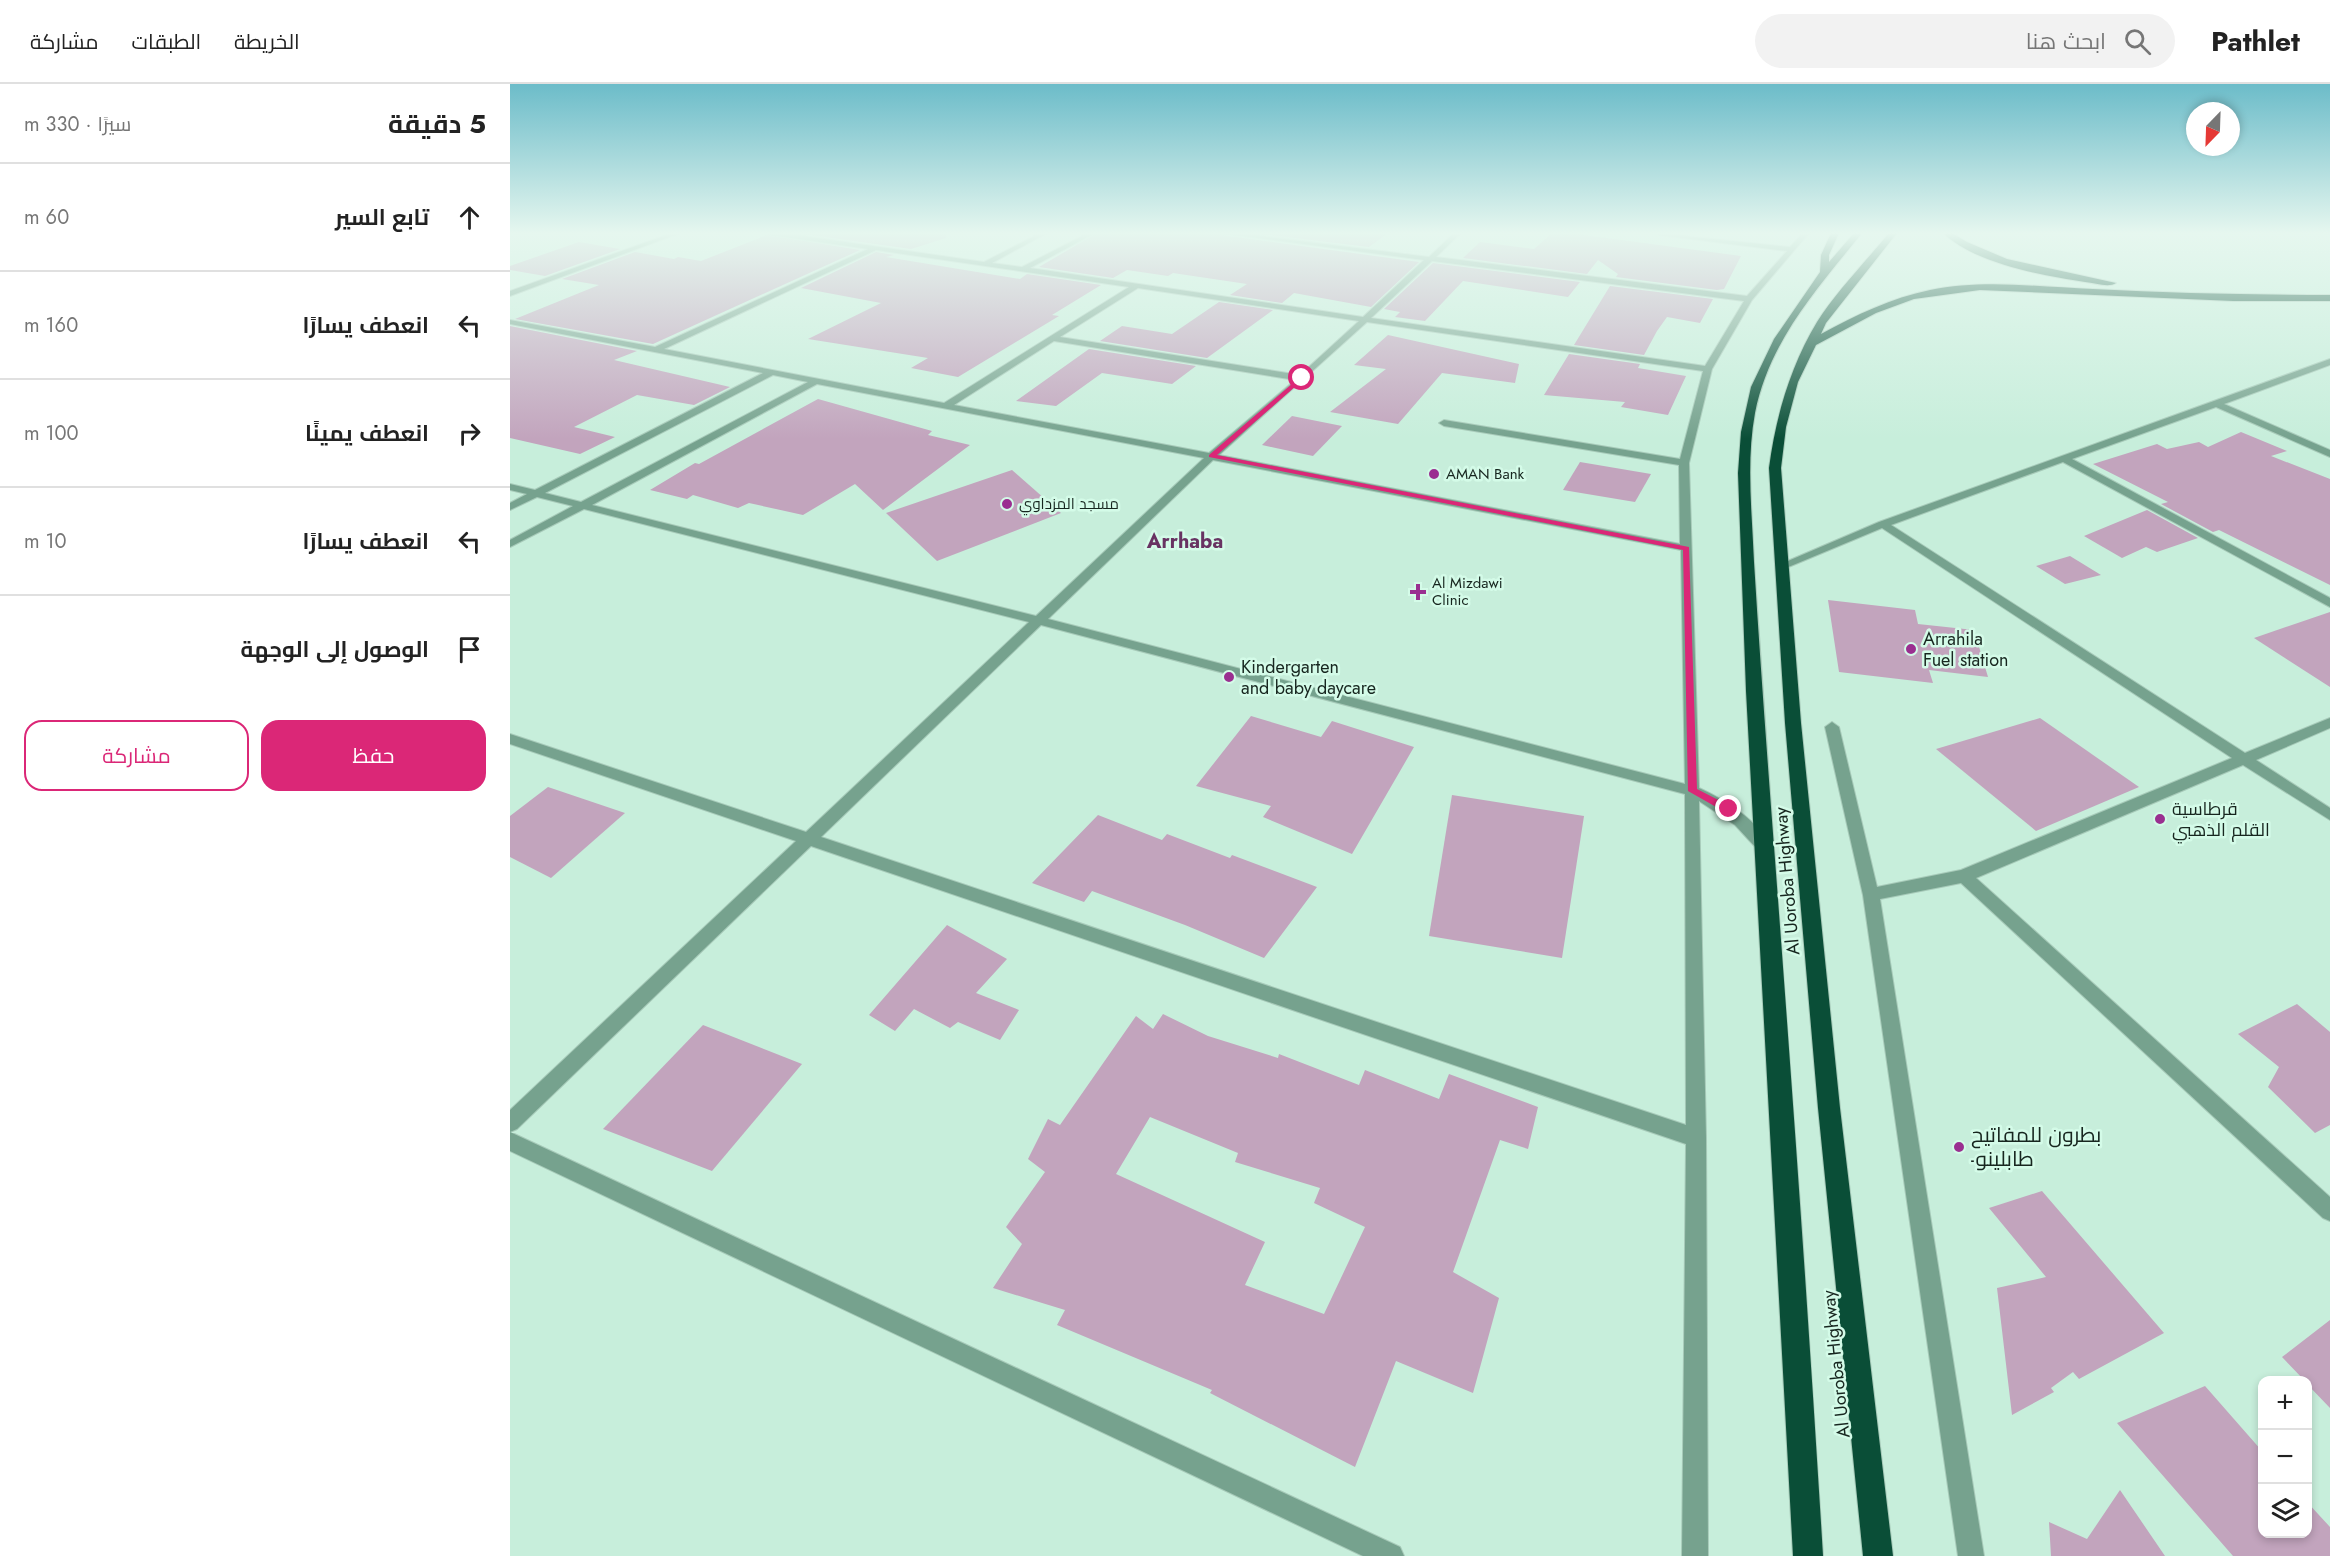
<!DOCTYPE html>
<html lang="ar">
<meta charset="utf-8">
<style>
:root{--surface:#fff;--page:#f2f2f2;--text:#222;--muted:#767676;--line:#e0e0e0;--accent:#db2777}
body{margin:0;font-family:Jost,Cairo,sans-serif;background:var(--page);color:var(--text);direction:rtl}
.controls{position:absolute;right:18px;bottom:18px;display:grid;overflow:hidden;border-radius:12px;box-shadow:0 3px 9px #0003}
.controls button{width:54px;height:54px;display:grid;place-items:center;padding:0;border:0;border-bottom:2px solid var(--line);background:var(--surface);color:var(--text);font:30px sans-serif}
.compass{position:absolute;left:1676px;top:18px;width:54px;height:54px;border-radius:50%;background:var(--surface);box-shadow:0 3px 9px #0003;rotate:203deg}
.stop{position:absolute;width:18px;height:18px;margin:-14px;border:4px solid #db2777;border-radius:50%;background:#fff}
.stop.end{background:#db2777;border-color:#fff;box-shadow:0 2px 6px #0008}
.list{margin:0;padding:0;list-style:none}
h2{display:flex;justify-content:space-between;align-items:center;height:78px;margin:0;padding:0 24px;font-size:26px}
h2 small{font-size:20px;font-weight:400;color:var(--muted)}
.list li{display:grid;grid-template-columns:39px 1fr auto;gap:18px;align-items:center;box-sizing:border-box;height:108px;padding:0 24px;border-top:2px solid var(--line)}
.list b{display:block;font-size:22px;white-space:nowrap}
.list em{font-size:20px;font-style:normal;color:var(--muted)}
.actions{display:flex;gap:12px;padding:18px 24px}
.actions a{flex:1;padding:14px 0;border:2px solid var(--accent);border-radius:18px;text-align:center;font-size:21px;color:var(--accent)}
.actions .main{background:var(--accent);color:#fff}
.icon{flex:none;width:33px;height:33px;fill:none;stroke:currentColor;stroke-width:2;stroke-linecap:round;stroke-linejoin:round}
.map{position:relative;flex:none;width:1820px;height:1472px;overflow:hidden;direction:ltr}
header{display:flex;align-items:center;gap:36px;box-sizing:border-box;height:84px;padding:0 30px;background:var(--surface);border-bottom:2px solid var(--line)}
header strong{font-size:28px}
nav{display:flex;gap:33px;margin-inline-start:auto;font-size:21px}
.search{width:420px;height:54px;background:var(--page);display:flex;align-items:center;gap:15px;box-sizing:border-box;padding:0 21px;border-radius:33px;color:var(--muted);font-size:22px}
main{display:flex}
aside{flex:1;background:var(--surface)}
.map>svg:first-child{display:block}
.building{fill:#c2a4bd;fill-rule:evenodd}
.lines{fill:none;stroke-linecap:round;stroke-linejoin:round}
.street-casing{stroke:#a7cab9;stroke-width:2}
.highway-casing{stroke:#a7cab9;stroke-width:2}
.street{fill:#76a28e;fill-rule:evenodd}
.highway{fill:#0a4e37;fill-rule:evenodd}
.route{fill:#db2777}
.poi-dot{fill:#9a2f90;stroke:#d4fbe8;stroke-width:2}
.labels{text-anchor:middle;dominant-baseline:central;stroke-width:5;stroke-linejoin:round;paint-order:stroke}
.far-poi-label{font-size:15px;fill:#17261f;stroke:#d4fbe8;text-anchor:start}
.poi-label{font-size:18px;fill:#17261f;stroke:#d4fbe8;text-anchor:start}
.street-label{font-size:18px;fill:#17261f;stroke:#d4fbe8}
.far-district-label{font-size:20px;font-weight:bold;fill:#683362;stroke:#d4fbe8}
.near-poi-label{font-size:21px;fill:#17261f;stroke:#d4fbe8;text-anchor:start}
</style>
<header>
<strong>Pathlet</strong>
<div class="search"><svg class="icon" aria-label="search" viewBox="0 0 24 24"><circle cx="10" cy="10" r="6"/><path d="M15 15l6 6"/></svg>ابحث هنا</div>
<nav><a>الخريطة</a><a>الطبقات</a><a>مشاركة</a></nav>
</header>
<main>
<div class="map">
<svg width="1820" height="1472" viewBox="0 0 1820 1472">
<rect width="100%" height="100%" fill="#c7eedb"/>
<!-- building -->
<g class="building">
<polygon points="287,149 435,149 436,154 401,165"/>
<polygon points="587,149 709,149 711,151 909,178 861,223 784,209 772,219 720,211 737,200 663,189 658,192 617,186 603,194 529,183"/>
<polygon points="743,149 878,149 859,163"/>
<polygon points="1042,149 1059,149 1231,172 1214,205 1207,206 1106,193 1108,190 1088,176 1077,190 953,174 970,158 1024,165"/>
<polygon points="257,151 350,166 143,260 5,235 89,201 52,195 125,168 164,175 168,173 191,177"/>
<polygon points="69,158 110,165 35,192 0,186 0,182"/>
<polygon points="366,168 384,171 376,173 510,195 517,190 591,201 542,231 549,232 448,293 401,284 418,274 298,255 371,219 291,204"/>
<polygon points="923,179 1070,198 1058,213 953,197 915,237 885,233 890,228 874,225"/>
<polygon points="1100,202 1203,215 1190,239 1157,233 1147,247 1134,271 1064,261"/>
<polygon points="709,218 763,226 697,274 590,257 612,242 662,250"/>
<polygon points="0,242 127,267 104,276 220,303 184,321 127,311 64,343 105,353 70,370 0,354"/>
<polygon points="878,251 1009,280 1005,299 932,289 888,340 820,328 876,285 844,281"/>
<polygon points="579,265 686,282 662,300 592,289 546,322 506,317"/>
<polygon points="1059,270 1130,280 1128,284 1176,292 1158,331 1111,323 1115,318 1034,311"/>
<polygon points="308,315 422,347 418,351 460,361 373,426 345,400 293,431 239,419 228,424 183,411 177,415 140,406 185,379 189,380"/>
<polygon points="782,332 832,342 803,372 752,361"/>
<polygon points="1731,348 1777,367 1761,372 1820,395 1820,501 1709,446 1703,448 1651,420 1658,418 1583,380 1647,360 1657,365 1689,358 1698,363"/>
<polygon points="1070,378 1141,390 1125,418 1053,406"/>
<polygon points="502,386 551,429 427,477 376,429"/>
<polygon points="1637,426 1688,454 1647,468 1636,463 1612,474 1574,452"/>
<polygon points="1560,472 1591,491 1555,500 1526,482"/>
<polygon points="1318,516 1405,526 1408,540 1464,546 1478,593 1419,586 1423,599 1329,588"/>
<polygon points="1820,528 1820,603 1744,554"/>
<polygon points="741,632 811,653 822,637 904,663 842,770 753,733 761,722 686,702"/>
<polygon points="1530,634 1629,703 1526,747 1426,665"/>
<polygon points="38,703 115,729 41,794 0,773 0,732"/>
<polygon points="942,711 1074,732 1052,874 919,852"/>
<polygon points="588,731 652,756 657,750 720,774 722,771 807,803 754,874 675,841 582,807 574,818 522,799"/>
<polygon points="437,841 497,875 466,909 509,926 490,956 448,938 440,944 404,925 385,947 359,931"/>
<polygon points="1787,920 1820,948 1820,1041 1805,1049 1758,1003 1769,983 1728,950"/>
<path d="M653 930 698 952 768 974 769 970 849 1001 855 986 929 1015 939 990 1028 1023 1018 1065 990 1056 943 1188 989 1214 963 1309 886 1277 845 1383 700 1309 702 1306 547 1241 555 1226 483 1204 512 1160 496 1143 535 1088 518 1075 538 1035 550 1041 626 932 643 945ZM640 1033 728 1069 725 1078 810 1104 804 1119 855 1143 814 1230 735 1201 755 1158 606 1090Z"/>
<polygon points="193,941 292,980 202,1087 93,1045"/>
<polygon points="1532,1107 1654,1249 1569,1295 1563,1288 1541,1304 1544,1308 1502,1331 1487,1204 1536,1193 1479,1124"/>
<polygon points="1820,1236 1820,1324 1797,1300 1797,1296 1794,1296 1772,1273"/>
<polygon points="1695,1302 1752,1367 1752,1449 1797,1449 1797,1418 1820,1443 1820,1472 1723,1472 1607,1339"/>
<polygon points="1610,1406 1655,1472 1541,1472 1539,1438 1577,1455"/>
</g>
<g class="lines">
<defs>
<g id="street">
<polygon points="162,149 170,149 0,212 0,207"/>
<path d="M258 149H273L474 178 530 149H537L482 179 512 183 578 149H585L520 184 853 233 914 176 711 149H727L919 173 944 149H951L926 173 1237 212 1277 167 1149 151 1146 149 1280 163 1293 149H1299L1242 216 1202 285 1179 379 1189 704C1217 717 1246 735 1262 763L1259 767H1249L1225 741 1189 717 1196 1054 1198 1472H1172L1176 1060 301 762 7 1045 0 1048 890 1463 894 1472H853L0 1067V1026L286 757 0 660V650L296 748 519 538 74 425 0 463V456L63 422 27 413 0 426V419L17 410 0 406V400L25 406 253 289 0 240V236L145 263 358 165 261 151ZM366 166 619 203 434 319 154 265ZM922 177 1234 217 1195 282 861 234ZM628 204 849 237 790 291 550 253ZM857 238 1193 287 1170 375 934 336 929 339 934 342 1169 381 1170 460 709 371ZM544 257 785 296 699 369 444 321ZM263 291 298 298 71 418 35 409ZM307 300 694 374 526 532 82 421ZM703 376 1171 466 1175 700 538 535ZM531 541 1175 710 1176 1041 311 753Z"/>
<polygon points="1820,275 1820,281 1714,320 1820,366 1820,373 1706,323 1562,375 1820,514 1820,523 1553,378 1381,441 1735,669 1820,634 1820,644 1746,676 1820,724 1820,736 1733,681 1466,794 1820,1113 1820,1137 1813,1134 1451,799 1370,815 1474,1472 1448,1472 1353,811 1315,643 1322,638 1329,643 1367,803 1451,786 1722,674 1372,444 1276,484 1272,485 1266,482 1369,438"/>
</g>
<g id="highway">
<path d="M1321 149H1329L1319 171V178L1344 149H1352C1308 204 1259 257 1245 329 1236 378 1242 429 1244 478 1249 560 1255 642 1261 723 1280 973 1298 1222 1313 1472H1283L1236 607 1228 389 1231 348 1241 303 1264 255 1310 188 1311 171Z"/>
<path d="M1379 149H1387L1316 239 1311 250C1346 231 1381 214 1420 206 1473 195 1530 203 1583 205 1662 209 1741 211 1820 211V217H1723L1470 206 1404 215 1366 229 1306 261 1288 298 1276 343 1271 384 1291 639 1330 1024 1383 1472H1353L1308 1024 1275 639 1259 384C1266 332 1280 283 1307 238 1325 209 1357 176 1379 149Z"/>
<path d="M1433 149H1442L1457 158 1497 175 1606 199C1599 204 1585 199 1575 198 1531 191 1466 180 1433 149Z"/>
</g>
</defs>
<!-- street casing -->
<use href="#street" class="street-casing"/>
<!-- highway casing -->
<use href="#highway" class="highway-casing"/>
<!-- street -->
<use href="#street" class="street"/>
<!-- highway -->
<use href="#highway" class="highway"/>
</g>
<!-- sky -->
<linearGradient id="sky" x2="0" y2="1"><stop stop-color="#6cbcc9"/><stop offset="0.42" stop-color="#e6f7ef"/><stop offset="1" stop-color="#e6f7ef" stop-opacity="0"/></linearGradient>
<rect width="1820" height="355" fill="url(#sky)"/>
<!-- route -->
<polygon class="route" points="790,293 795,294 707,371 1179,463 1187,705 1222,723 1222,728 1215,728 1178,707 1173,466 699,373 699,371"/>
<!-- markers -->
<g class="poi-dot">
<circle cx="924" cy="390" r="6"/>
<circle cx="497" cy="420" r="6"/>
<path d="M905 499h6v6h6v6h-6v6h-6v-6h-6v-6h6z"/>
<circle cx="1401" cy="565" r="6"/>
<circle cx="719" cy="593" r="6"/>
<circle cx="1650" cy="735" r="6"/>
<circle cx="1449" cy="1063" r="6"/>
</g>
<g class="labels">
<!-- far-poi labels -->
<g class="far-poi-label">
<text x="936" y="390">AMAN Bank</text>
<text x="509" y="420">مسجد المزداوي</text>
<text x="922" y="499">Al Mizdawi<tspan x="922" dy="17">Clinic</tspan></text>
</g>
<!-- poi labels -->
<g class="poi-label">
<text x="1413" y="555">Arrahila<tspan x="1413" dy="21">Fuel station</tspan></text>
<text x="731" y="583">Kindergarten<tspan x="731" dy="21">and baby daycare</tspan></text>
<text x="1662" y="725">قرطاسية<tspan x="1662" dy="21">القلم الذهبي</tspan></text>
</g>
<!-- street labels -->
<g class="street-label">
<text transform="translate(1277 797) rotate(-95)">Al Uoroba Highway</text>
<text transform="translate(1326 1280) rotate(-96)">Al Uoroba Highway</text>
</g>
<!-- far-district labels -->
<g class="far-district-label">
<text x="675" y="457">Arrhaba</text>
</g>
<!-- near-poi labels -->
<g class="near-poi-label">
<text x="1461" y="1051">بطرون للمفاتيح<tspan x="1461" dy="24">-طابلينو</tspan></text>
</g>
</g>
</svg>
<div class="controls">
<button>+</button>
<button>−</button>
<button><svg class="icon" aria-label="layers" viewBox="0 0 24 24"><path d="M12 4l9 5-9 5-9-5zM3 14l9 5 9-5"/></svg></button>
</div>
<svg class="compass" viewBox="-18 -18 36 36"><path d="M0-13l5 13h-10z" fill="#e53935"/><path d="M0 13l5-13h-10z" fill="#767676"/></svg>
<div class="stop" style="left:792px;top:294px"></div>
<div class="stop end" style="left:1219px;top:725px"></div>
</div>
<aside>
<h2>5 دقيقة<small>سيرًا · 330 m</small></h2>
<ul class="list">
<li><svg class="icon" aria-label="ahead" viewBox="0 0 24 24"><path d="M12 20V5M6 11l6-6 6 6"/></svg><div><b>تابع السير</b></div><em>60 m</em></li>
<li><svg class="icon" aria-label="left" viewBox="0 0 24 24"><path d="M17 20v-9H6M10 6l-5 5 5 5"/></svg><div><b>انعطف يسارًا</b></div><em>160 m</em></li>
<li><svg class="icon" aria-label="right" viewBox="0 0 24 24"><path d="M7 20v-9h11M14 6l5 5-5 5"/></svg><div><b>انعطف يمينًا</b></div><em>100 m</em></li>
<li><svg class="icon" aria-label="left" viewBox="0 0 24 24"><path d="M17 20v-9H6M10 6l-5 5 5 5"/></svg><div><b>انعطف يسارًا</b></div><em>10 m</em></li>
<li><svg class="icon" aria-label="arrive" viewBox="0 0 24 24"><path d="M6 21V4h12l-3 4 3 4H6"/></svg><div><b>الوصول إلى الوجهة</b></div></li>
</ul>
<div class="actions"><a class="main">حفظ</a><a>مشاركة</a></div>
</aside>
</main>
